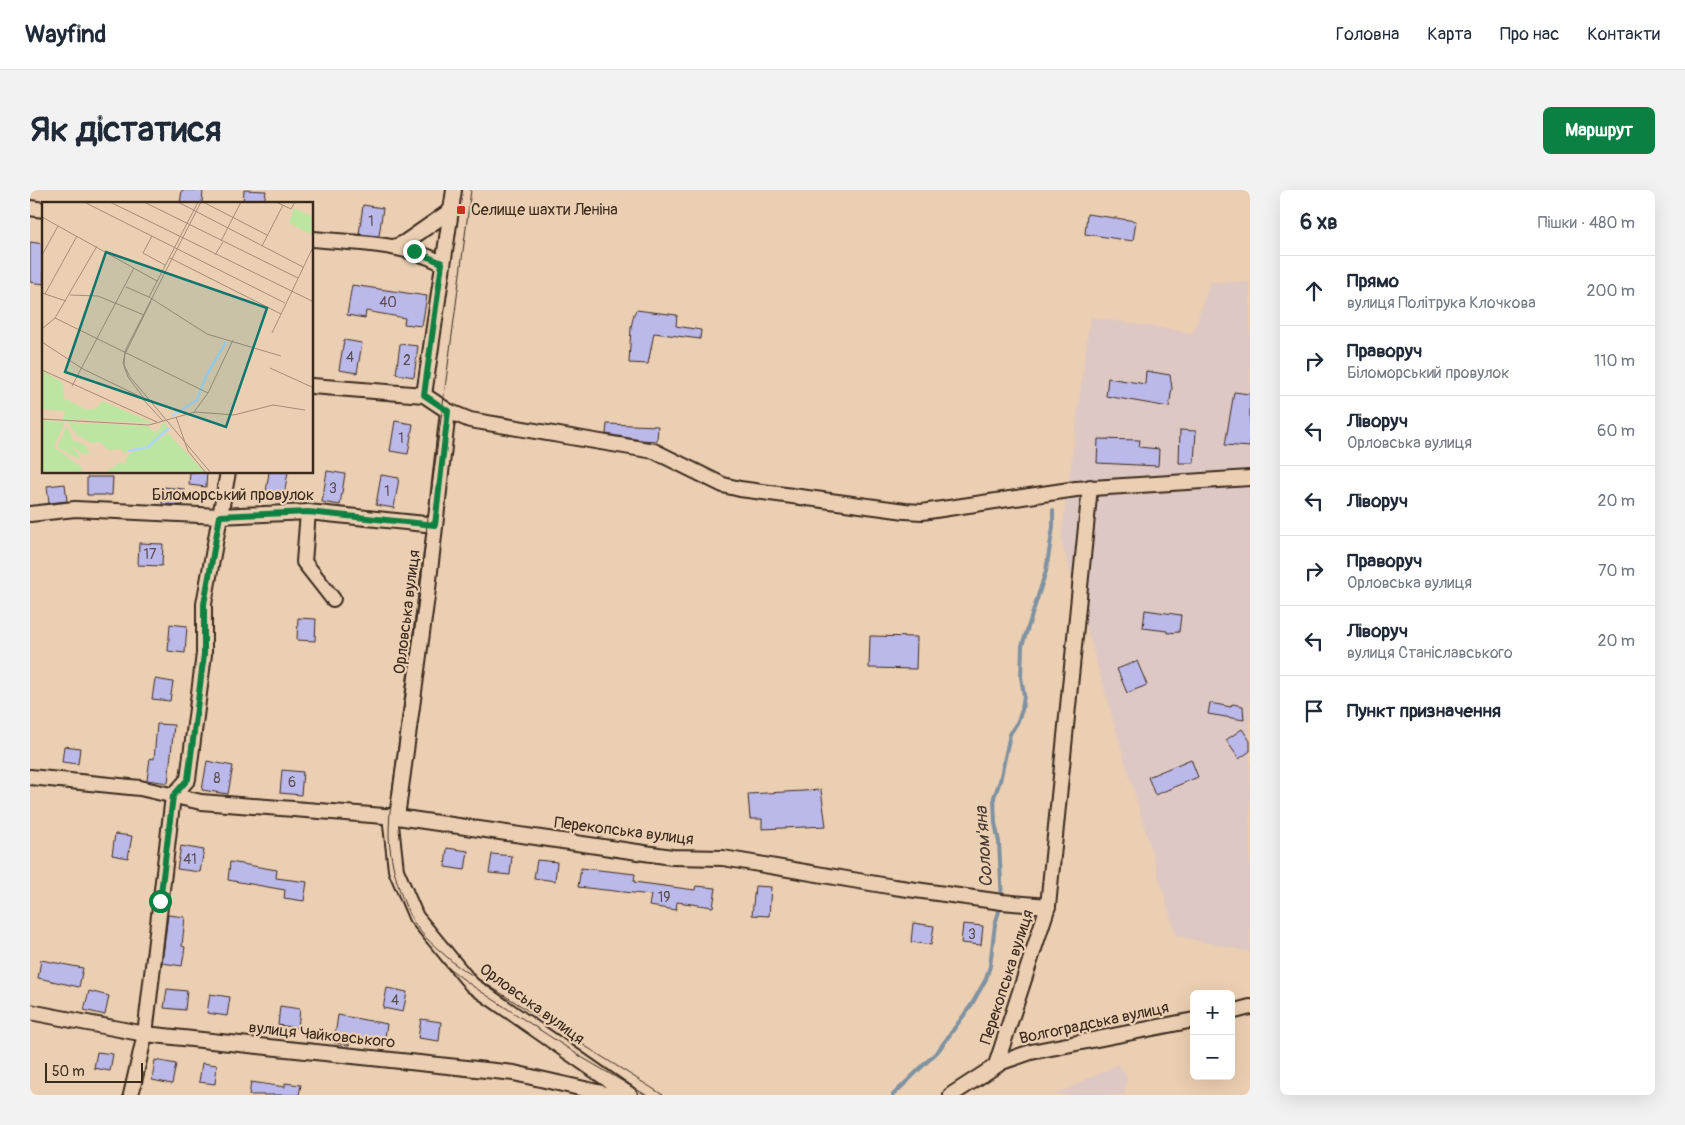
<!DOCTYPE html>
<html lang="uk">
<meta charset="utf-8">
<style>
:root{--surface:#fff;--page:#f2f2f3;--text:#1f2937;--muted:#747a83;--line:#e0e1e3;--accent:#0b8043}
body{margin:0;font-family:Pangolin,sans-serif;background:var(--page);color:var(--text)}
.controls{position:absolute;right:15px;bottom:15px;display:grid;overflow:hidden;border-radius:8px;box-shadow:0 5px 20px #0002}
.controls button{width:45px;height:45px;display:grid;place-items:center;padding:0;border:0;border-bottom:1px solid var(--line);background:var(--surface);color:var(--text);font:25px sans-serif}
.scale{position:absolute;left:15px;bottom:12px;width:98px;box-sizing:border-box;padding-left:5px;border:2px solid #3b2a1e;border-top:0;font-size:14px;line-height:18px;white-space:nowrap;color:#3b2a1e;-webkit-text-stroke:4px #ebcfb2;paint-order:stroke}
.stop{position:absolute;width:15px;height:15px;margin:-11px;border:4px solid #0b8043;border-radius:50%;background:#fff}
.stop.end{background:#0b8043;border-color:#fff;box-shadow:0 1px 5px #0008}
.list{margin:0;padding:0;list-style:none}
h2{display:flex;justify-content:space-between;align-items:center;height:65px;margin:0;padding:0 20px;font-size:21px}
h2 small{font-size:16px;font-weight:400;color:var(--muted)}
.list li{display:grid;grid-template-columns:32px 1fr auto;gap:15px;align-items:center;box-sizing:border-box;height:70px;padding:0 20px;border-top:1px solid var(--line)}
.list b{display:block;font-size:19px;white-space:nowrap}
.list p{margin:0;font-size:16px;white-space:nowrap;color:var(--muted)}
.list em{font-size:16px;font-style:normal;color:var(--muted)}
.icon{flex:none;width:28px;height:28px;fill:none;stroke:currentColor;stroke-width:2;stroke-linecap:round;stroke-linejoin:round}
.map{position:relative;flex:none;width:1220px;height:905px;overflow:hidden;border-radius:8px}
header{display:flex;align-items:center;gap:30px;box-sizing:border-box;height:70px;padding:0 25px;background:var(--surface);border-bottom:1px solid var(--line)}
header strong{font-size:24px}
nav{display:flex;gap:28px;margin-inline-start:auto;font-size:18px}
.intro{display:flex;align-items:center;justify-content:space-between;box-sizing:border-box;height:120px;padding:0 30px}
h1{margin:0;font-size:35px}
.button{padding:12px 22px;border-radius:8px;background:var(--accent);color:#fff;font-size:18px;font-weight:700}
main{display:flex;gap:30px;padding:0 30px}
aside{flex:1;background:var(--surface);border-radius:8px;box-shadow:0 5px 20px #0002}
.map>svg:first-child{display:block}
.built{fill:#ddc8c3}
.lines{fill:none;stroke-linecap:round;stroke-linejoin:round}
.stream{stroke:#7f92a1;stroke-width:4}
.building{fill:#bbb8ea;stroke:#3b2a1e}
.street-casing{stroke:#3b2a1e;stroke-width:18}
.street{stroke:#ebcfb2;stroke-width:14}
.tram{stroke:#3b2a1e;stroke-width:1}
.route{stroke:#0b8043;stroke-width:6}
.poi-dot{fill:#c8321e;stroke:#ebcfb2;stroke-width:2}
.labels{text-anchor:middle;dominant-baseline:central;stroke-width:4.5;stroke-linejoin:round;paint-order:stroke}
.number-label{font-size:14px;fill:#5b4e51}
.poi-label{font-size:16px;fill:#3b2a1e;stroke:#ebcfb2;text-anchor:start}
.street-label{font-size:16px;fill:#3b2a1e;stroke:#ebcfb2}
.water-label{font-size:18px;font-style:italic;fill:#463b34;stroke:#ebcfb2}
.inset-river{fill:none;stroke:#add7f8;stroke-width:2.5}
.inset-road{fill:none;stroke:#a58d77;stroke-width:1}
.view{fill:#0f766e;fill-opacity:0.15;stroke:#0f766e;stroke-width:2.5}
.inset-edge{fill:none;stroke:#3b2a1e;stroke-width:2.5}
</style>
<header>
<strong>Wayfind</strong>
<nav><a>Головна</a><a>Карта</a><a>Про нас</a><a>Контакти</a></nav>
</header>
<div class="intro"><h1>Як дістатися</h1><a class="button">Маршрут</a></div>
<main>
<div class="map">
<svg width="1220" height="905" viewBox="0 0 1220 905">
<rect width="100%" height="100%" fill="#ebcfb2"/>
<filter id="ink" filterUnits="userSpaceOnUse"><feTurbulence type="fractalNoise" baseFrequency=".02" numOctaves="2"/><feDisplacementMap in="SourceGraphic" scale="10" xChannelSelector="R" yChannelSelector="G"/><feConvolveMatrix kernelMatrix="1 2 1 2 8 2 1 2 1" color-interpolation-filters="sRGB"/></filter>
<g filter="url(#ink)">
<!-- built -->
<g class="built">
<polygon points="1180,92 1220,92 1220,762 1146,746 1031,350 1060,127 1163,143"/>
<polygon points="1089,874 1097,888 1094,905 1024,905"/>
</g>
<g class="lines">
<!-- stream -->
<polyline class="stream" points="863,905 908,861 942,814 956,789 960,776 965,734 972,712 969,652 965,633 964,607 970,591 980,544 987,533 992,520 994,505 991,487 992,456 1016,381 1023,337 1023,320"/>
</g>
<!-- building -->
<g class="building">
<polygon points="152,0 173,0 172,14 150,14"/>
<polygon points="214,0 236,1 234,14 213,14"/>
<polygon points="333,15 353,18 349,46 329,44"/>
<polygon points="1057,24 1106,31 1103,51 1055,44"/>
<polygon points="0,52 14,54 14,94 0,92"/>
<polygon points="322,95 397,106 392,136 374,134 375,128 336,121 335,128 317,125"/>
<polygon points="606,120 647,125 646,136 671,140 670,149 624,143 618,174 599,173 601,137 604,124"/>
<polygon points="314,150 332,153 327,183 309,180"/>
<polygon points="370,154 388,156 384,187 366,184"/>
<polygon points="1116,181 1140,185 1142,198 1139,217 1076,206 1078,188 1115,194"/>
<polygon points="1204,202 1220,204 1220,257 1195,255"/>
<polygon points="365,231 383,234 378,264 360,261"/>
<polygon points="577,234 628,236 627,251 611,250 576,244"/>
<polygon points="1150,240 1166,241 1164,273 1149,273"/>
<polygon points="1068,249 1110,250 1109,257 1129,259 1128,276 1067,273"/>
<polygon points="297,281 315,284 310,315 292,312"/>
<polygon points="160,282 177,282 176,297 159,295"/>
<polygon points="239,282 258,282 254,305 236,302"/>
<polygon points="351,285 369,288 364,318 346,315"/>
<polygon points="57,287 83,287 82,305 57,305"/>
<polygon points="35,294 37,311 19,313 17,296"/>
<polygon points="134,297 154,299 153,315 132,314"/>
<polygon points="109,353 133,354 132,376 108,375"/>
<polygon points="1115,420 1151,425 1149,442 1137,443 1137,441 1113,438"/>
<polygon points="268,428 286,429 285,451 267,450"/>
<polygon points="140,434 157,436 155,463 138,461"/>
<polygon points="840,446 887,447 886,479 839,478"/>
<polygon points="1107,471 1117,495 1097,503 1087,479"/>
<polygon points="125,489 143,492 140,511 122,509"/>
<polygon points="1180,513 1201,517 1202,514 1213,516 1214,530 1178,524"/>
<polygon points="127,534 144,535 138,593 117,590 120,568 124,569"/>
<polygon points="1212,539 1220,551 1220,561 1209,569 1196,550"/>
<polygon points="34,556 50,558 48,574 32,572"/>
<polygon points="1161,569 1168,587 1125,605 1118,587"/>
<polygon points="177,571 203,576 198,604 172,600"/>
<polygon points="252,580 273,582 271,605 250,603"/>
<polygon points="791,600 796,636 732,639 732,629 720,629 718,604"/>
<polygon points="85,644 102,646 98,668 82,665"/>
<polygon points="151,656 174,660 170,682 147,679"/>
<polygon points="417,658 438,661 435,680 415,677"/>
<polygon points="462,664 482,666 480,685 459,683"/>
<polygon points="507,670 527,672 525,691 504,688"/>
<polygon points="200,672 247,680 246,688 277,692 274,711 254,708 255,700 198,690"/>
<polygon points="551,678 605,684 604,692 665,700 666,696 686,698 683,717 647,712 646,720 619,716 621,705 548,697"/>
<polygon points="725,696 741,697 739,726 722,725"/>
<polygon points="138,725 155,727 152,756 155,757 152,776 132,773"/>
<polygon points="883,733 904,736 901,755 881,752"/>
<polygon points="933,734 953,736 951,755 931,753"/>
<polygon points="11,770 53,778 49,797 8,788"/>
<polygon points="357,798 377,802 373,822 353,818"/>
<polygon points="137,799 157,801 155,820 134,818"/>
<polygon points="59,801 79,806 75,825 54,820"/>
<polygon points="180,804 200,807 197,826 177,823"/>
<polygon points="250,816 270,819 268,838 248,835"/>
<polygon points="308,825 357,834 354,854 320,848 319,855 304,853"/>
<polygon points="391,829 411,832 409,851 388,848"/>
<polygon points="67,862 83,864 80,881 64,878"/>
<polygon points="125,870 146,874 142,894 122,890"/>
<polygon points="172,873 187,875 185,894 169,892"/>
<polygon points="221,892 255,897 255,893 271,895 269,905 219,905"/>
</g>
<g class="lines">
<defs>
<g id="street">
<polyline points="0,18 14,20"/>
<path d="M282 49C326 53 372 53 412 73"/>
<polyline points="364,57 374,53 420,21"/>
<polyline points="282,196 394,205 418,221 440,230 624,261 693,295 710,299 875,321 892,322 1046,299 1220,288"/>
<polyline points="394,205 424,0"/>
<polyline points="278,322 274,372 303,409"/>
<polyline points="0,324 45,319 190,326 278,322 405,335"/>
<polyline points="0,587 110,598 171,612 367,627 642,667 693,668 864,697 972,712 1018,716 966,875"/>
<polyline points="360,626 366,680 386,727 442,795 600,905"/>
<polyline points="367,627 398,399 418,221"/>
<polyline points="1018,716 1060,297"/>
<polyline points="0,822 115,844 484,883 581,905"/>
<polyline points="1201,822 1220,817"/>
<polyline points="101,905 115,844 143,606 158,589 174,464 174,414 198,282"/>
<polyline points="921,905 972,872 1001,862 1164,830"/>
</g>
</defs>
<!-- street casing -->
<use href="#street" class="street-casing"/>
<!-- street -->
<use href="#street" class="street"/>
<!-- tram -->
<g class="tram">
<path d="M441 0 361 610C360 621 359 633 359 645 360 673 371 714 387 737 398 752 413 763 426 775L633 905"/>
<polyline points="412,773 441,795 553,868 616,905"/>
</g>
</g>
</g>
<g class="lines" filter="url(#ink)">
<!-- route -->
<polyline class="route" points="130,711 143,606 158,589 174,464 174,414 190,326 278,322 405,335 418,221 394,205 412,73 384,61"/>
</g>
<!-- markers -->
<rect class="poi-dot" x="426" y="15" width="10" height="10" rx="2.5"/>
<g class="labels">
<!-- number labels -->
<g class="number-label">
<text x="341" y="31">1</text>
<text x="358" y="112">40</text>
<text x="320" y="167">4</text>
<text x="377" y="170">2</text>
<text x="371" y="248">1</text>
<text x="303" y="298">3</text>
<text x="357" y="301">1</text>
<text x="120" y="364">17</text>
<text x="187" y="588">8</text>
<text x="262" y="592">6</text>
<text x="160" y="669">41</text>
<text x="634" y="707">19</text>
<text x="942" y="744">3</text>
<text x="365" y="810">4</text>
</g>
<!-- poi labels -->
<g class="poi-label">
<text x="441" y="20">Селище шахти Леніна</text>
</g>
<!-- street labels -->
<g class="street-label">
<text x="203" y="305">Біломорський провулок</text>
<text transform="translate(377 422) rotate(-83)">Орловська вулиця</text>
<text transform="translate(594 641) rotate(7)">Перекопська вулиця</text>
<text transform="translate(977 787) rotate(-72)">Перекопська вулиця</text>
<text transform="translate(502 814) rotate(36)">Орловська вулиця</text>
<text transform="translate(1064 833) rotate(-12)">Волгоградська вулиця</text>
<text transform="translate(292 845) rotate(6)">вулиця Чайковського</text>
</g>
<!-- water labels -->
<g class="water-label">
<text transform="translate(954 657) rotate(-94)">Солом'яна</text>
</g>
</g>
<!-- overview -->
<g transform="translate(12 12)">
<rect width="271" height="271" fill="#ebcfb2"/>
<path d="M252 6 271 15V33L247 21ZM0 169 20 180 22 196 35 203 45 208 55 206 60 199 111 221 21 217 23 209 0 207ZM0 218 23 220 12 245 40 266 39 271H0ZM26 220 105 224 114 231 122 220 126 226 106 244 87 247 82 252 79 247 67 248 58 240 49 241 34 232ZM25 224 31 238 43 243 48 251 41 252 29 244 38 254 37 257 15 245ZM126 231 163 271H62L79 260 83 262 84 256 90 250 105 246Z" fill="#bce5a1"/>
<path class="inset-river" d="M130 214 155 198 164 174 184 140M86 249 106 245 127 226"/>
<path class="inset-road" d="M42 0 243 101M68 0 272 100M102 0 256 76M136 0 261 65M159 0 84 147 81 161 88 175 169 271M161 0 225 33M234 0 249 7 253 0M0 15 115 79M179 39 199 0M220 44 241 3M101 51 123 63M101 51 110 34M0 53 16 24M173 53 181 40M128 56 239 112M84 85 107 95 165 132 239 154M0 91 24 99M3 92 35 34M28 93 56 94 102 113M107 95 156 0M13 116 166 191 152 210M0 127 13 116 55 44M230 131 272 43M0 140 41 167 99 195 121 219M83 149 82 164 86 175 101 195M84 150 109 99M228 166 272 186M0 168 115 220M30 184 92 66M166 191 191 138M134 215 146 249 164 271M0 217 107 223 153 210 192 213 231 203 263 208"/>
<path class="view" d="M64 50 225 106 184 225 23 170Z"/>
<rect width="271" height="271" class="inset-edge"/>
</g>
</svg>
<div class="controls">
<button>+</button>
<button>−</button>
</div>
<div class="scale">50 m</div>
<div class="stop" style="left:130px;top:711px"></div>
<div class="stop end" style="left:384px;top:61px"></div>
</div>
<aside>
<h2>6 хв<small>Пішки · 480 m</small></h2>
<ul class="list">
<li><svg class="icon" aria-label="ahead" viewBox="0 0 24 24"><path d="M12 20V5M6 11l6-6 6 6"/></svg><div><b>Прямо</b><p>вулиця Політрука Клочкова</p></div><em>200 m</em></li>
<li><svg class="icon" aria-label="right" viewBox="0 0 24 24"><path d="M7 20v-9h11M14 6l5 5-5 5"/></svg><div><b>Праворуч</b><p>Біломорський провулок</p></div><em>110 m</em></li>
<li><svg class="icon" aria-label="left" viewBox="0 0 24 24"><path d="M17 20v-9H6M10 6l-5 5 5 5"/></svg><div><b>Ліворуч</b><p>Орловська вулиця</p></div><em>60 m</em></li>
<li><svg class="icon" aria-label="left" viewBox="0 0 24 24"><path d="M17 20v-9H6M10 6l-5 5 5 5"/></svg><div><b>Ліворуч</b></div><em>20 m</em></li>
<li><svg class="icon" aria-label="right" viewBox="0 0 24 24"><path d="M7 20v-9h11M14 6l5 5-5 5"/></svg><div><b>Праворуч</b><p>Орловська вулиця</p></div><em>70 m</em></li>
<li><svg class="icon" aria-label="left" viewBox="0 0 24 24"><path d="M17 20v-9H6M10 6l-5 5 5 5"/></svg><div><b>Ліворуч</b><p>вулиця Станіславського</p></div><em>20 m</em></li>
<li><svg class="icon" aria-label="arrive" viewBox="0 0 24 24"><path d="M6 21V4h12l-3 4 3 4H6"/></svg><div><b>Пункт призначення</b></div></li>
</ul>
</aside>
</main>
